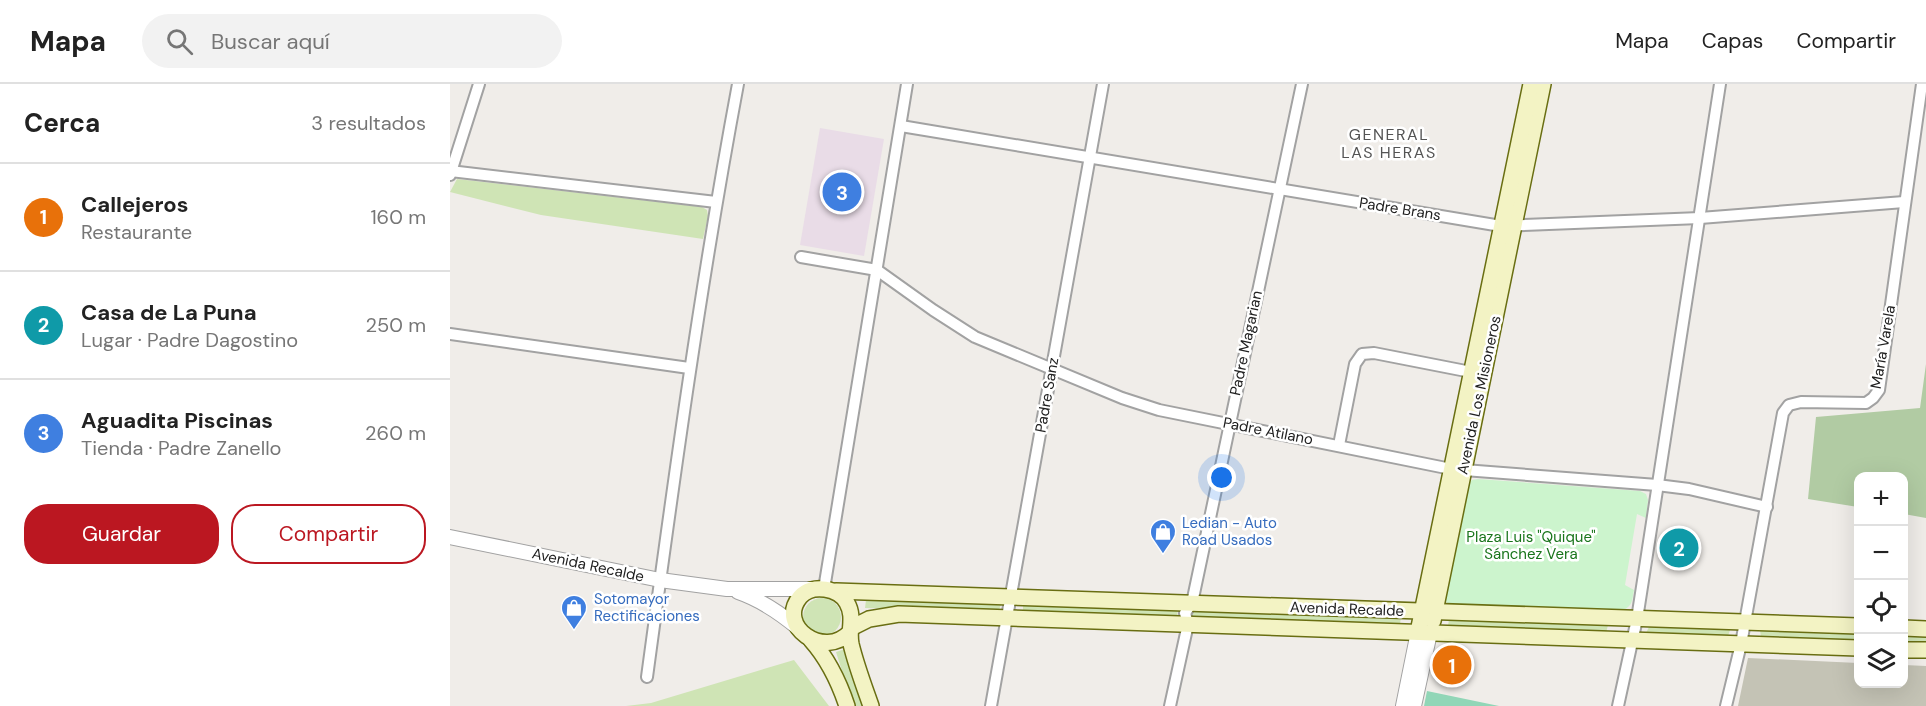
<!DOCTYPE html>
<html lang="es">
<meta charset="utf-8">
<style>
:root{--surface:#fff;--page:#f2f2f2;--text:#222;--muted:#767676;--line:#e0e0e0;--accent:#bb1721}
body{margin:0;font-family:"DM Sans",sans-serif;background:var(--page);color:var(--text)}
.controls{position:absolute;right:18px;bottom:18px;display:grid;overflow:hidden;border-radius:12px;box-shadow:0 6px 24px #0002}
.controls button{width:54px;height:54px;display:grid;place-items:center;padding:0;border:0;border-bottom:2px solid var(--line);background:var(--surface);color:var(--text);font:30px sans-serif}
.you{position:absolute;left:772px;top:394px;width:21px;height:21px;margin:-15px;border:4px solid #fff;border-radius:50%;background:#1a73e8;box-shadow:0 0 0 9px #1a73e833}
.badge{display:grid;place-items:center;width:39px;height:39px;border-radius:50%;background:var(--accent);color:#fff;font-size:20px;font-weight:700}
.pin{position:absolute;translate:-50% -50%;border:3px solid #fff;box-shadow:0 2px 6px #0006}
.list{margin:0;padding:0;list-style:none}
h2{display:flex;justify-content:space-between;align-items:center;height:78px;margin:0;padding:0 24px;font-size:26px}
h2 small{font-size:20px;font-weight:400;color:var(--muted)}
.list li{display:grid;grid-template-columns:39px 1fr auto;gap:18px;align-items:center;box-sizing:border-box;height:108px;padding:0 24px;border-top:2px solid var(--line)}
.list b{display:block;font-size:22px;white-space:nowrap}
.list p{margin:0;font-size:20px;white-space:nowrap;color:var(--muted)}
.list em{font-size:20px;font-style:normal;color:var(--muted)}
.actions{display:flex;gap:12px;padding:18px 24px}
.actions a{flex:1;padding:14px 0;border:2px solid var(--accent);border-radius:24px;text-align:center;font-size:21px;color:var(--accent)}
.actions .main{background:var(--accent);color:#fff}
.icon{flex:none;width:33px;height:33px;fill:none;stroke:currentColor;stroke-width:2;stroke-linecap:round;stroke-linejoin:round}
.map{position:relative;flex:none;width:1476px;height:622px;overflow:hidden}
header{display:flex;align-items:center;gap:36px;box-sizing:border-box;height:84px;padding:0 30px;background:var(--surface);border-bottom:2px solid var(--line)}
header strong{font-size:28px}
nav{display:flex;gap:33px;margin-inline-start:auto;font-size:21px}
.search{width:420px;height:54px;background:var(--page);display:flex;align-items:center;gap:15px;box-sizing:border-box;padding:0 21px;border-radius:33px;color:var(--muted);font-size:22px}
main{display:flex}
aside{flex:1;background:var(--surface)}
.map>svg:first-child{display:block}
.industrial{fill:#e9dce7}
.construction{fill:#c4c3b5}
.grass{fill:#cfe4b5}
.forest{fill:#b1cba3}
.park{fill:#ccf4cd}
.pitch{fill:#91d6b7}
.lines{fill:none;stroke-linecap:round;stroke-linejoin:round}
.minor-casing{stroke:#a2a2a2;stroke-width:14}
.tertiary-casing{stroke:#a2a2a2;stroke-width:16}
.secondary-casing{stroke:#696e12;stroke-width:18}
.minor{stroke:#fff;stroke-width:10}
.tertiary{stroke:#fff;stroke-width:14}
.secondary{stroke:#f3f3c4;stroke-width:15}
.labels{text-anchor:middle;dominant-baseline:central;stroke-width:5;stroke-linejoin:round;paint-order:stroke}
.street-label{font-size:15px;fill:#212121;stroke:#fff}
.shop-label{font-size:15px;fill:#366cbe;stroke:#fff;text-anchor:start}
.park-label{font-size:15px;fill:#19751b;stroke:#fff}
.neighbourhood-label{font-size:16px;letter-spacing:1.5px;fill:#545454;stroke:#fff}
</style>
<header>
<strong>Mapa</strong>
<div class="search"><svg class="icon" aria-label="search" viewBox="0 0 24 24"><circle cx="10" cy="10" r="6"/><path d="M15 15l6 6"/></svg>Buscar aquí</div>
<nav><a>Mapa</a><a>Capas</a><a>Compartir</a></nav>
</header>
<main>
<aside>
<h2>Cerca<small>3 resultados</small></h2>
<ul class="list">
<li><span class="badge" style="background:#e8710a">1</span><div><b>Callejeros</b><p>Restaurante</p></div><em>160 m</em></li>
<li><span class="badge" style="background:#0f9aa8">2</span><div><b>Casa de La Puna</b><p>Lugar · Padre Dagostino</p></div><em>250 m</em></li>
<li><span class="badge" style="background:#3f7fe0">3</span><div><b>Aguadita Piscinas</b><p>Tienda · Padre Zanello</p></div><em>260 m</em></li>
</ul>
<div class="actions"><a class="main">Guardar</a><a>Compartir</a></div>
</aside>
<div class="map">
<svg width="1476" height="622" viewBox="0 0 1476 622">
<rect width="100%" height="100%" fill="#f0ede9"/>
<!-- industrial -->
<polygon class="industrial" points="370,44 434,55 414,172 350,161"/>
<!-- construction -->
<polygon class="construction" points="1298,574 1408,579 1408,600 1454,600 1454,581 1476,582 1476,622 1288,622"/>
<!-- grass -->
<g class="grass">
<polygon points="7,95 252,123 257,126 258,132 253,155 91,131 0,108"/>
<circle cx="372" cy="533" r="19"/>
<polygon points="416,516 551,521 548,528 415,524"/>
<polygon points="573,521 728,526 727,533 573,528"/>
<polygon points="744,527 951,532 950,541 743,534 740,532 741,528"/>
<polygon points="999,535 1158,541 1156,549 998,542"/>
<polygon points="1199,543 1280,546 1278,552 1196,549"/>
<polygon points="1310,546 1408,550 1408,557 1311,554"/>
<polygon points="1454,551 1476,552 1476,560 1454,559"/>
<polygon points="395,565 413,622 403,622 386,568"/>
<polygon points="344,576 379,622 176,622 201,619"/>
</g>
<!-- forest -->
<polygon class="forest" points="1476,280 1476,434 1454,430 1454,392 1408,392 1408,423 1358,415 1366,333 1470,324"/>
<!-- park -->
<path class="park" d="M1028 395 1190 407 1196 410 1198 416 1196 434 1187 430 1175 501 1184 506C1182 516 1183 522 1173 526L1004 522 997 519 993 511 1016 401 1022 396Z"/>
<!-- pitch -->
<polygon class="pitch" points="977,607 1049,622 974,622"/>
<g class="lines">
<defs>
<g id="minor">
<polyline points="451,42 1051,142 1250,134 1454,118"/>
<polyline points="0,87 266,118"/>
<polyline points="0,91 29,0"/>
<polyline points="351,173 427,186 483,226 525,253 672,314 709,326 1001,385 1207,401 1239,405 1317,423"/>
<polyline points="0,250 239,284"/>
<polyline points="889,361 905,280 912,270 924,269 1021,288"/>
<polyline points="374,505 457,0"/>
<path d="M197 593C224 394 251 197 288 0"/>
<polyline points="541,622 653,0"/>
<polyline points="720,622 738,540 735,529 742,519 852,0"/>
<polyline points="1168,622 1187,535 1270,0"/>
<polyline points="1276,622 1291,560 1333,329 1339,321 1351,318 1416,319 1423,314 1429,306 1472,0"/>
</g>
<g id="tertiary">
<polyline points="0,453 210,496 277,505 362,505"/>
<path d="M288 508C311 516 329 528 348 544"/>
<polyline points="953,622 968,548"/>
<polyline points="964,622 980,549"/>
</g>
<g id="secondary">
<polyline points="386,507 1408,542"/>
<polyline points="983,537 1093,0"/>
<polyline points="401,544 419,535 449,530 1408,564"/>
<polyline points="1454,544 1476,545"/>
<path d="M400 548C374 576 326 542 350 513 362 499 389 504 397 519 405 533 398 546 401 560 406 581 414 602 421 622"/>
<polyline points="968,548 1081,0"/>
<path d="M361 556C378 575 389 598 397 622"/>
<polyline points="1454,566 1476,566"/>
</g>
</defs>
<!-- minor casing -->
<use href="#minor" class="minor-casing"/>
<!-- tertiary casing -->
<use href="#tertiary" class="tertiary-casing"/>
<!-- secondary casing -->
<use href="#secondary" class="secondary-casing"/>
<!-- minor -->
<use href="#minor" class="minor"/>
<!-- tertiary -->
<use href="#tertiary" class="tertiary"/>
<!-- secondary -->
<use href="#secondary" class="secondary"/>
</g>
<!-- icons -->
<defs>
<symbol id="shop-pin" viewBox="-11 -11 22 30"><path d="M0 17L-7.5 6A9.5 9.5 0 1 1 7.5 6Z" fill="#3f7fe0" stroke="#fff"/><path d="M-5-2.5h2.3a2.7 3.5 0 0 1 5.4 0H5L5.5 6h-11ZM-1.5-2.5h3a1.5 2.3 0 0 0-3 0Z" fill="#fff"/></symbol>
</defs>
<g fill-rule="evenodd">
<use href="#shop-pin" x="698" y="433" width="30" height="40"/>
<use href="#shop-pin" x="109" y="509" width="30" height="40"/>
</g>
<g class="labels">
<!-- street labels -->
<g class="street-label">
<text transform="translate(950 125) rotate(9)">Padre Brans</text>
<text transform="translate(796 259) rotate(-78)">Padre Magarian</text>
<text transform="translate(1433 263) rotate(-80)">María Varela</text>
<text transform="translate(597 311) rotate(-80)">Padre Sanz</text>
<text transform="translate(1029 311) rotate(-78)">Avenida Los Misioneros</text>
<text transform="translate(818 347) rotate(11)">Padre Atilano</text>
<text transform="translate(138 481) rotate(12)">Avenida Recalde</text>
<text transform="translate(897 525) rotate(2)">Avenida Recalde</text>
</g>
<!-- shop labels -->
<g class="shop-label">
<text x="732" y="439">Ledian - Auto<tspan x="732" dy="17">Road Usados</tspan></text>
<text x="144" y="515">Sotomayor<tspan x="144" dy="17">Rectificaciones</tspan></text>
</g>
<!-- park labels -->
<g class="park-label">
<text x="1081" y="453">Plaza Luis "Quique"<tspan x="1081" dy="17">Sánchez Vera</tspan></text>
</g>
<!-- neighbourhood labels -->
<g class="neighbourhood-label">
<text x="939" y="50">GENERAL<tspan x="939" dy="18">LAS HERAS</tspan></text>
</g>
</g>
</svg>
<div class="controls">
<button>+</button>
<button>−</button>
<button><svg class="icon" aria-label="locate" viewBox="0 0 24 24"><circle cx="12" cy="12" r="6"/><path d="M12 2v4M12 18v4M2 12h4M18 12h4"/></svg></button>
<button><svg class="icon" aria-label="layers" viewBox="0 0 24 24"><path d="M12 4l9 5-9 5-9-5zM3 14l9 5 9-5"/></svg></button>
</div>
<div class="you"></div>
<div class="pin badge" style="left:1002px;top:581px;background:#e8710a">1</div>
<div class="pin badge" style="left:1229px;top:464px;background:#0f9aa8">2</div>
<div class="pin badge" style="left:392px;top:108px;background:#3f7fe0">3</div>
</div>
</main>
